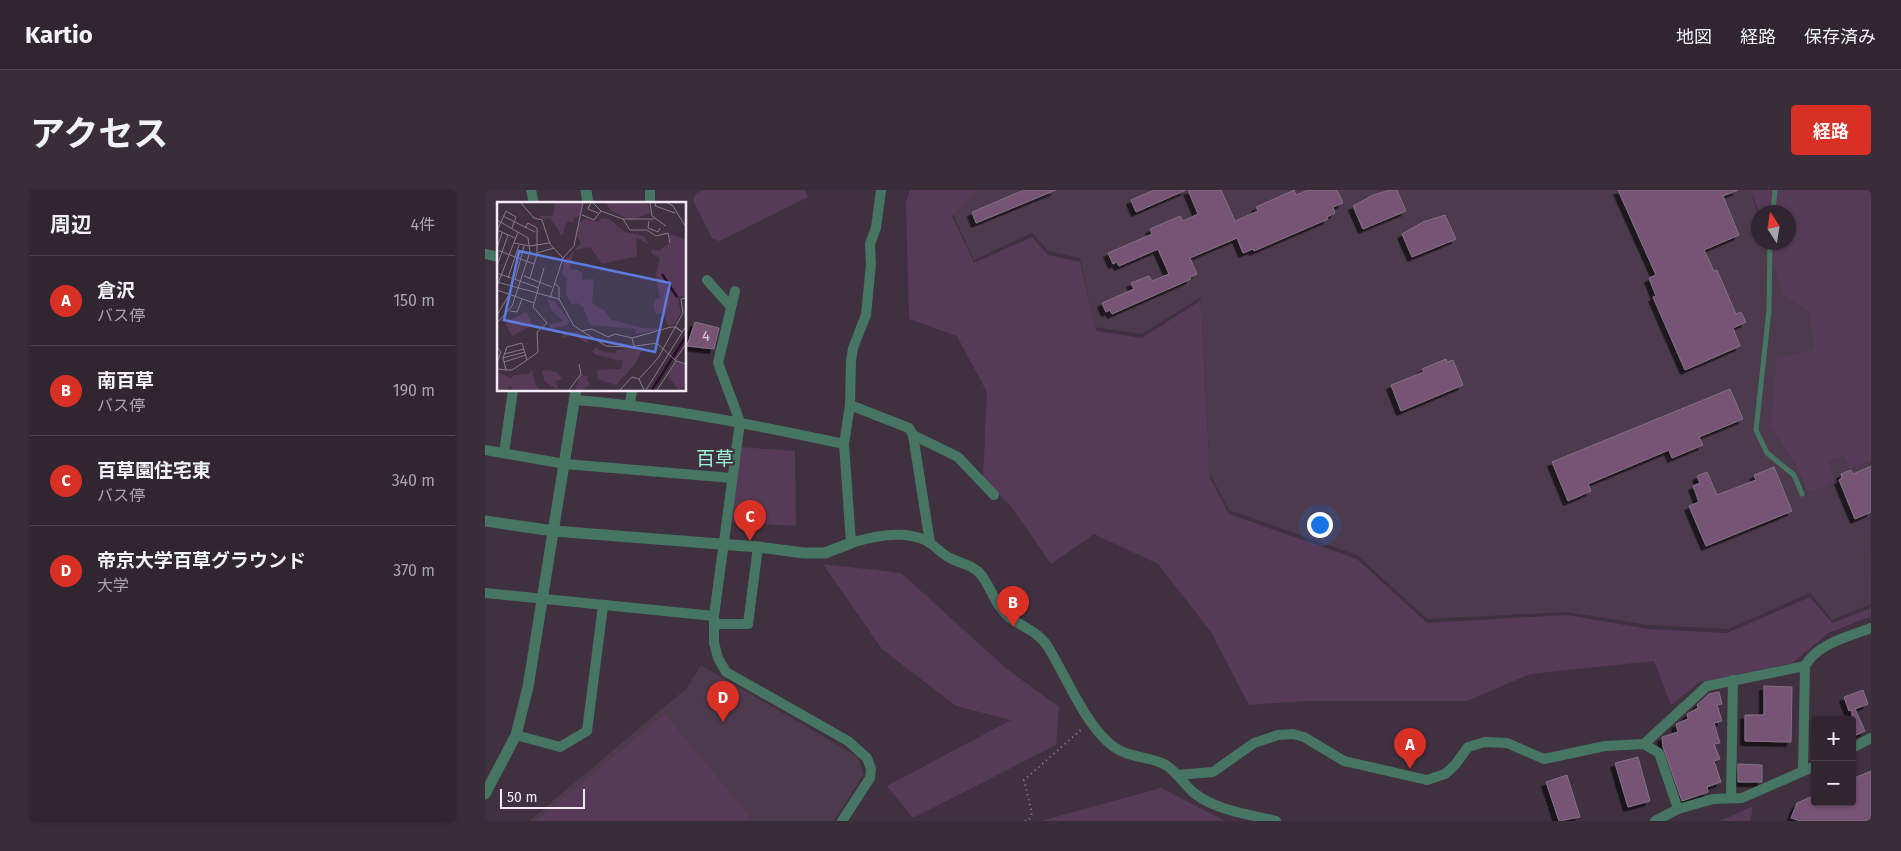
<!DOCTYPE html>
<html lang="ja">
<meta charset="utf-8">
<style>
:root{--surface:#302530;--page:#382d38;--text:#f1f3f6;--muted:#a8a5ab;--line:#4b424c;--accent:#d93025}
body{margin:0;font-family:"Fira Sans","Noto Sans JP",sans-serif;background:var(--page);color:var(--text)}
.controls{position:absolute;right:15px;bottom:15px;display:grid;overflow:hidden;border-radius:5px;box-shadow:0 1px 4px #0004}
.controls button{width:45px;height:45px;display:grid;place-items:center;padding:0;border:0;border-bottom:1px solid var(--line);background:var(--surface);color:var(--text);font:25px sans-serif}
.compass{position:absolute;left:1266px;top:15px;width:45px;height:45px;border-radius:50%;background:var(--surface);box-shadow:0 1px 4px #0004;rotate:348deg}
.scale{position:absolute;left:15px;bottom:12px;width:85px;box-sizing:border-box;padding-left:5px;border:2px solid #f2e9f2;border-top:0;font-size:14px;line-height:18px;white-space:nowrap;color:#f2e9f2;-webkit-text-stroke:4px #403140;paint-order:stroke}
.you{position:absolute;left:834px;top:334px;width:18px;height:18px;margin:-12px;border:4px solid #fff;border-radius:50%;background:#1a73e8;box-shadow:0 0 0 8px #1a73e833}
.badge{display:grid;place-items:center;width:32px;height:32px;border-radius:50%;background:var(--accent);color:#fff;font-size:16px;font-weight:700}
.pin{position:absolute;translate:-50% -41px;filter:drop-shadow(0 1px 2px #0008)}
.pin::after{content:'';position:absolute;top:26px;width:18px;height:15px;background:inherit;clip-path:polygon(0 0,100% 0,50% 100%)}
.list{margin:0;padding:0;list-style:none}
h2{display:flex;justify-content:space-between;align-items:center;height:65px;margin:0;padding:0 20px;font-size:21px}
h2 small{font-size:16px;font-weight:400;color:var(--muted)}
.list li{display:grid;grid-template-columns:32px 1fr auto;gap:15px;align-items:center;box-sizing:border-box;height:90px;padding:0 20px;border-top:1px solid var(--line)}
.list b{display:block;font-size:19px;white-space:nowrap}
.list p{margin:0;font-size:16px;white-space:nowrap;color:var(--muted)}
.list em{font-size:16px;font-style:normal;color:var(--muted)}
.map{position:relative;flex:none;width:1386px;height:631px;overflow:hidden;border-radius:5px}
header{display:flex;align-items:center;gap:30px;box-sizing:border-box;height:70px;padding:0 25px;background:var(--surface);border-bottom:1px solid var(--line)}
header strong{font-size:24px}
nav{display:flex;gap:28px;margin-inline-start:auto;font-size:18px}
.intro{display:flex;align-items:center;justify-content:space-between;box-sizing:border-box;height:120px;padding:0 30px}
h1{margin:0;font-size:35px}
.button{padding:12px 22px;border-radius:5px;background:var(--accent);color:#fff;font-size:18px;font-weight:700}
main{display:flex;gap:30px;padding:0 30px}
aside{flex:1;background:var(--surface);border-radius:5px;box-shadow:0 1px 4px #0004}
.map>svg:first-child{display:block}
.built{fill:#4d3a4c}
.green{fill:#573a57}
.building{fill:#775376;stroke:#827282;filter:url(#shadow)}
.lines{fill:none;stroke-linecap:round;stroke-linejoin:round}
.path{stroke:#908490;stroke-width:2;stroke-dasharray:1 4;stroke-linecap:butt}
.service{stroke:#477564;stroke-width:5}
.minor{stroke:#477564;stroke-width:10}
.tertiary{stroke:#477564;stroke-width:11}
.labels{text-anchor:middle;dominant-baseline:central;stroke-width:4.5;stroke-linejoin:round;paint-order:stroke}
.number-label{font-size:15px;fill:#d3c4d3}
.neighbourhood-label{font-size:19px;fill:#9cf7d5;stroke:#403140}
.inset-river{fill:none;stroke:#2a0c2b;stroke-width:2.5}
.inset-road{fill:none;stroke:#877b87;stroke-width:1}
.view{fill:#5d7ce0;fill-opacity:0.15;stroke:#5d7ce0;stroke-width:2.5}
.inset-edge{fill:none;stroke:#f2e9f2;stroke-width:2.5}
</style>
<header>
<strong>Kartio</strong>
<nav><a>地図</a><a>経路</a><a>保存済み</a></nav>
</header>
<div class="intro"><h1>アクセス</h1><a class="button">経路</a></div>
<main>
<aside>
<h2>周辺<small>4件</small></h2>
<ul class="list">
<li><span class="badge">A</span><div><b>倉沢</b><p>バス停</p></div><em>150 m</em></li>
<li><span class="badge">B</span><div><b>南百草</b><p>バス停</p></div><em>190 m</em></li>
<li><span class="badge">C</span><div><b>百草園住宅東</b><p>バス停</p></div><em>340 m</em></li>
<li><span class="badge">D</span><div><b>帝京大学百草グラウンド</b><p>大学</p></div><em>370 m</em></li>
</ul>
</aside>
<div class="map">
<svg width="1386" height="631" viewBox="0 0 1386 631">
<defs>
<filter id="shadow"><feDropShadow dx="-4.5" dy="4.5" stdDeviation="0" flood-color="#0009"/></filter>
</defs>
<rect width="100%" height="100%" fill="#403140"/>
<!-- built -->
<g class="built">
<polygon points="488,0 1266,0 1273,26 1274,52 1282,53 1298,106 1324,121 1329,160 1286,236 1314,281 1321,298 1343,272 1358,266 1365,279 1385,271 1386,414 1347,430 1325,403 1243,439 1163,435 1082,422 942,429 872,365 744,320 725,284 716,107 657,144 610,137 595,68 563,61 547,43 489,70 467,22"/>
<polygon points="216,475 373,567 379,584 349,631 44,631 202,498"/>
</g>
<!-- green -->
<g class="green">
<polygon points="219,0 320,0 323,7 234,51 227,48 208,10 210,4"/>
<polygon points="425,0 492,0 467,26 489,73 547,47 563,65 595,72 611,141 657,148 716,110 725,288 744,324 872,369 942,433 1082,425 1163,439 1242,443 1325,407 1347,433 1386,418 1386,426 1344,443 1307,473 1215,492 1186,515 1169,471 1045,484 982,511 820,511 764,515 726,442 673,374 609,344 566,374 528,319 498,288 502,202 472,146 424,129 421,12"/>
<polygon points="1266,0 1386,0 1386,273 1385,271 1365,279 1358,266 1343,272 1350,291 1327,302 1321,298 1314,281 1286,236 1292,168 1329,160 1324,121 1298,106 1282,53 1304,52 1304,22 1274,22"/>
<polygon points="254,257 310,261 311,336 243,332"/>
<polygon points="338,374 416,383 523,480 574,517 571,555 428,628 402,596 526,530 471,516 397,459"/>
<polygon points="180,524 265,626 259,631 51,631"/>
<polygon points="676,598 741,631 556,631"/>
<polygon points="1268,616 1265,631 1235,631"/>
</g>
<!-- building -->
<g class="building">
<polygon points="539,0 571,0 491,33 487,22"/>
<polygon points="669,0 701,0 651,22 646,10"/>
<polygon points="703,0 736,0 750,31 773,21 771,17 809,0 811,5 823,0 852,0 858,13 848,17 850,23 842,27 843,29 769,61 768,59 758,63 752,48 705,68 712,84 705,87 706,89 627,124 625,120 621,122 617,113 649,99 646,93 664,86 667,91 684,84 673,59 634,76 632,72 628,74 623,63 667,44 665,39 695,26 698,31 713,24"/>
<polygon points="905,0 912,0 921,21 878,39 868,16 888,5"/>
<polygon points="1133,0 1253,0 1238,6 1254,45 1219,60 1229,81 1232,80 1251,124 1256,122 1261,132 1248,138 1255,156 1200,180 1168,107 1171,106 1164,88 1171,85"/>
<polygon points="960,25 971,49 927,67 917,44 938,32"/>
<polygon points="210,132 234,138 229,159 202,156"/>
<polygon points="961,169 962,172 968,170 978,195 916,221 906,195 939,182 937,179"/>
<polygon points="1245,199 1258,229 1214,247 1218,255 1187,268 1184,260 1103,294 1106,301 1083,311 1067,272"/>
<polygon points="1386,276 1386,322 1370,329 1354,290 1357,288 1356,284 1366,280 1368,284"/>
<polygon points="1289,277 1307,321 1221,356 1204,316 1214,312 1208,296 1215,293 1212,286 1222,282 1232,305 1271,290 1269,285"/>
<polygon points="1279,496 1307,497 1306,552 1260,551 1260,525 1279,525"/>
<polygon points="1378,500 1383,514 1370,519 1380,541 1367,547 1367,520 1364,521 1359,507"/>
<polygon points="1234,502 1237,514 1232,515 1237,531 1229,533 1235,553 1229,554 1235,569 1229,571 1236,592 1222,597 1223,602 1197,611 1178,557 1177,547 1193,542 1191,534 1203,529 1202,524 1213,518 1212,515 1224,504"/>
<polygon points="1153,567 1165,611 1143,617 1130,573"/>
<polygon points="1253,574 1277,575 1277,592 1253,592"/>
<polygon points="1386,581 1386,631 1316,631 1306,628 1312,613 1330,605 1330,612 1367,612 1367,589"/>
<polygon points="1082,585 1095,627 1074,631 1061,592"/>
</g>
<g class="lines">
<!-- path -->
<polyline class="path" points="540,631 544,630 547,623 539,590 598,538"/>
<!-- service -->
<g class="service">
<polyline points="1288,22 1290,0"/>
<polyline points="1285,52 1284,120 1271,240 1282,263 1309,285 1317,304"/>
</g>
<!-- minor -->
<g class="minor">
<polyline points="46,0 49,14"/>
<polyline points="165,0 165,14"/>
<path d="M396 0 391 38 385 54 386 74 381 125 368 158 366 171 365 215 359 254 366 353C389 346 418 340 440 350 449 354 456 364 465 368 476 374 489 375 497 386 507 400 511 416 524 427 537 437 554 442 563 457 581 486 601 537 629 557 644 568 663 566 679 574 691 580 699 595 709 603 732 621 764 624 791 631"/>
<polyline points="0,64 14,67"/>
<polyline points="222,90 246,117"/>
<polyline points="250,101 233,173 255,232 229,426 229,453 233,468 241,482 363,551 382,568 386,579 385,588 357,631"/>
<path d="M90 210C181 217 270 235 359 254"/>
<polyline points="145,214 147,200"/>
<polyline points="365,215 424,238 428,245 445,353"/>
<polyline points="428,245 473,267 509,305"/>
<polyline points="0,260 80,274 247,288"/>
<polyline points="19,263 28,200"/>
<polyline points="0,403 229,426"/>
<polyline points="229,434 263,434 273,357"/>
<polyline points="31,545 75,557 102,541 118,416"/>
<path d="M1159 554 1222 496 1320 476C1333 453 1363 447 1386 438"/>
<polyline points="1367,558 1386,548"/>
<polyline points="1318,581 1320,476"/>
<polyline points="692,585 728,582 769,553 793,545 808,544 819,547 859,571 942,590 960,584 970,575 983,557 1000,552 1022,553 1059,569 1120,556 1159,554 1174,563 1193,619"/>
<polyline points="1246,608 1248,490"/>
<polyline points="1170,631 1193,619 1228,609 1257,608 1330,576"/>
</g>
<!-- tertiary -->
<g class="tertiary">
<polyline points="101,0 103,14"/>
<polyline points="0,331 69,341 273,357 319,363 340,363 366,353"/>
<polyline points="0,604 31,545 43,497 91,200"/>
</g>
</g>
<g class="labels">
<!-- number labels -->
<g class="number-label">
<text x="221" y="146">4</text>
</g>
<!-- neighbourhood labels -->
<g class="neighbourhood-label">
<text x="230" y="268">百草</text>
</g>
</g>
<!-- overview -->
<g transform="translate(12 12)">
<rect width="189" height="189" fill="#403140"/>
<path d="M58 0H85L84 13 76 16V21L70 19 65 34 53 16 47 18 42 14H56ZM109 0H142L152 3 153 11 133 18 113 8ZM105 16 112 17 128 30 147 34 152 42 139 36 140 54 105 62 93 45 78 48 84 41 80 34 81 21 89 17 101 20ZM173 32 189 38V89L188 95 180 94 184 110 178 122 171 124 166 111 159 112 156 104 159 97H163L159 72 163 56 154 51 155 47 162 49 171 42ZM77 49 73 68 80 67 85 71V78L97 77 95 101 108 109 114 118 147 126 167 127 139 132 138 127 93 123 86 105 80 101 75 103 69 92 70 76 65 73 67 60ZM50 97 58 100 72 118 71 123 54 127 52 123 66 119 54 108ZM29 110 36 123 15 134 8 121ZM67 130H81L92 138 90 141 76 133 65 136ZM100 145 103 149 118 152 120 148 146 145 138 162 119 183 101 177 100 168 124 167 126 159 97 152 95 149ZM179 160 189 163V185L181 187 170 173ZM35 168 39 184 44 188H16L13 184 10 188H0V170L14 176 17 173 32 172ZM50 168 60 170 65 177 58 179 62 188 48 180 45 169ZM83 173 92 174 89 177 93 182 86 188H78Z" fill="#573a57"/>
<path class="inset-river" d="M165 72 180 95M155 188 189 134"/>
<path class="inset-road" d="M23 0 37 16 45 18 53 42 66 56M94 0 91 7 101 11M95 0 104 9 126 17H157M153 0 155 14 169 24M159 0 158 4 178 11M169 0 176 4 189 25M85 13 97 18 104 9M6 14 38 30M126 17 133 28H150L159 34 171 31 173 41M0 18 31 36 33 50 15 104 0 121M152 19 151 26 161 30 163 26M28 26 31 21 40 26V52L33 76M0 28 18 36M0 29 9 9 19 15 15 26M17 41 33 44 52 41M0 46 5 31M0 48 37 62M40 51 57 46M0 64 11 33M0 71 42 86M27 74 55 85M11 76 22 43M18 78 27 44M0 80 62 97 77 124 109 144 132 145 160 141 179 159 189 162M57 81 62 85V98M0 84 21 30M0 88 37 101M53 96 66 56 77 44 86 0M13 109 20 110 25 97M0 113 12 93M84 129 95 127 111 135 118 132 135 136 137 144M135 136 174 125H179L185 130 178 125M0 145 4 150 0 161M7 152 27 147M6 156 28 150M30 158 41 150 40 130 50 121 36 105 47 66M178 158 189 142M7 160 29 153M0 167 9 168H15L30 158 25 141 10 145 6 156 9 168M142 177 161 156 186 111 184 97 189 96M72 188 84 172 82 162M123 188 135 175 142 177 147 188M149 188 189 124M160 188 179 159"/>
<path class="view" d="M22 49 173 81 158 150 7 118Z"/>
<rect width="189" height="189" class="inset-edge"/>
</g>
</svg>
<div class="controls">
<button>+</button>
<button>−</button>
</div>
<svg class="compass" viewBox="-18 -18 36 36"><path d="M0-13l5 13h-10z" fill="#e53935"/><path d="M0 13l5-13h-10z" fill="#a8a5ab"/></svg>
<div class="scale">50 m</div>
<div class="you"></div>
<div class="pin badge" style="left:925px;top:579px">A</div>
<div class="pin badge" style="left:528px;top:437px">B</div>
<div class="pin badge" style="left:265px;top:351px">C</div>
<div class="pin badge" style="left:238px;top:532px">D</div>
</div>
</main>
